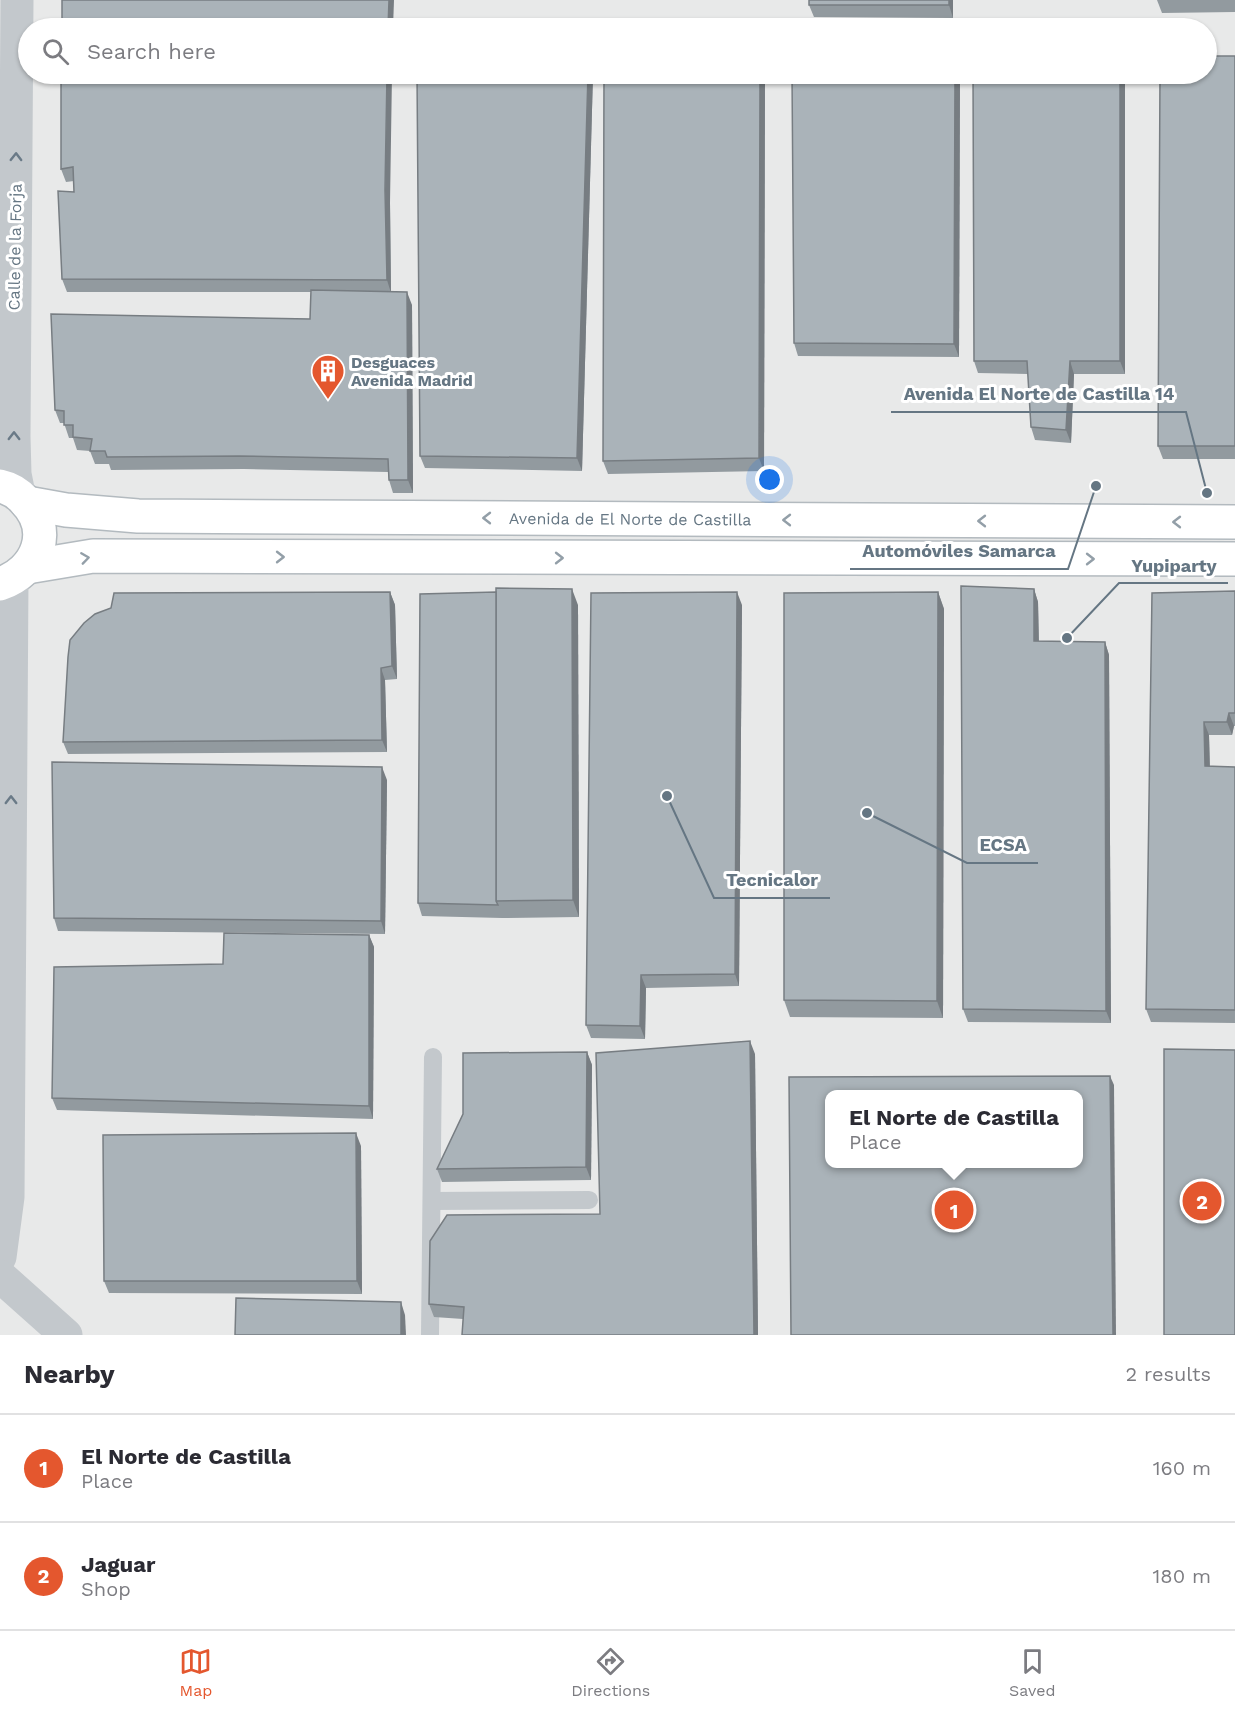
<!DOCTYPE html>
<meta charset="utf-8">
<style>
:root{--surface:#fff;--page:#f2f2f3;--text:#2b2b33;--muted:#7c7c81;--line:#e1e1e2;--accent:#e4572e}
body{margin:0;font-family:"Work Sans",sans-serif;background:var(--page);color:var(--text)}
.you{position:absolute;left:770px;top:480px;width:21px;height:21px;margin:-15px;border:4px solid #fff;border-radius:50%;background:#1a73e8;box-shadow:0 0 0 9px #1a73e833}
.badge{display:grid;place-items:center;width:39px;height:39px;border-radius:50%;background:var(--accent);color:#fff;font-size:20px;font-weight:700}
.pin{position:absolute;translate:-50% -50%;border:3px solid #fff;box-shadow:0 2px 6px #0006}
.popup{position:absolute;left:825px;top:1090px;width:258px;height:78px;box-sizing:border-box;display:grid;place-content:center;border-radius:12px;background:var(--surface);filter:drop-shadow(0 2px 4px #0005);font-size:20px;white-space:nowrap;color:var(--muted)}
.popup b{font-size:22px;color:var(--text)}
.popup::after{content:'';position:absolute;left:50%;top:100%;margin-left:-12px;border:12px solid transparent;border-top-color:var(--surface)}
.list{margin:0;padding:0;list-style:none}
h2{display:flex;justify-content:space-between;align-items:center;height:78px;margin:0;padding:0 24px;font-size:26px}
h2 small{font-size:20px;font-weight:400;color:var(--muted)}
.list li{display:grid;grid-template-columns:39px 1fr auto;gap:18px;align-items:center;box-sizing:border-box;height:108px;padding:0 24px;border-top:2px solid var(--line)}
.list b{display:block;font-size:22px;white-space:nowrap}
.list p{margin:0;font-size:20px;white-space:nowrap;color:var(--muted)}
.list em{font-size:20px;font-style:normal;color:var(--muted)}
.icon{flex:none;width:33px;height:33px;fill:none;stroke:currentColor;stroke-width:2;stroke-linecap:round;stroke-linejoin:round}
.map{position:relative;flex:none;width:1235px;height:1335px;overflow:hidden}
.search{position:absolute;background:var(--surface);box-shadow:0 2px 4px #0004;left:18px;right:18px;top:18px;height:66px;display:flex;align-items:center;gap:15px;box-sizing:border-box;padding:0 21px;border-radius:33px;color:var(--muted);font-size:22px}
.sheet{height:294px;background:var(--surface)}
nav{display:flex;justify-content:space-around;align-items:center;box-sizing:border-box;height:84px;border-top:2px solid var(--line);background:var(--surface);font-size:16px;color:var(--muted)}
nav a{display:grid;justify-items:center;gap:3px}
nav .on{color:var(--accent)}
.map>svg:first-child{display:block}
.built{fill:#e8e9e9;fill-rule:evenodd}
.lines{fill:none;stroke-linecap:round;stroke-linejoin:round}
.secondary-casing{stroke:#b3babf;stroke-width:36}
.lane{stroke:#c3c8cc;stroke-width:18}
.street{stroke:#c3c8cc;stroke-width:33}
.secondary{stroke:#fff;stroke-width:33}
.wall{fill:#929a9f}
.shaded-wall{fill:#777d82}
.building{fill:#aab3b9;stroke:#777d82;stroke-width:1.5;fill-rule:evenodd}
.oneway{stroke:#6a7a87}
.oneway2{stroke:#939fa8}
.labels{text-anchor:middle;dominant-baseline:central;stroke-width:6;stroke-linejoin:round;paint-order:stroke}
.street-label{font-size:16px;fill:#657683;stroke:#fff}
.poi-label{font-size:16px;font-weight:bold;fill:#657683;stroke:#fff;text-anchor:start}
.leader{fill:none;stroke:#657683;stroke-width:2}
.callout-dot{fill:#657683;stroke:#fff;stroke-width:2}
.callout-label{font-size:18px;text-anchor:middle;font-weight:bold;fill:#657683;stroke:#fff;stroke-width:6;stroke-linejoin:round;paint-order:stroke}
</style>
<div class="map">
<svg width="1235" height="1335" viewBox="0 0 1235 1335">
<rect width="100%" height="100%" fill="#fafaf8"/>
<!-- built -->
<path class="built" d="M0 0H1235V1335H0ZM28 28H1206V74H28ZM830 1094H1078V1164H830Z"/>
<g class="lines">
<defs>
<g id="secondary">
<path d="M0 486C9 488 18 493 24 500 54 530 38 571 0 584"/>
<path id="s1" d="M27 503 66 510 138 516 1235 522"/>
<polyline points="27,567 93,556 1235,559"/>
</g>
</defs>
<!-- secondary casing -->
<use href="#secondary" class="secondary-casing"/>
<!-- lane -->
<g class="lane">
<polyline points="432,1201 589,1200"/>
<polyline points="430,1335 433,1057"/>
</g>
<!-- street -->
<g class="street">
<polyline points="17,0 14,437 15,474 19,494"/>
<polyline points="0,1257 8,1197 12,579"/>
<polyline points="0,1276 66,1335"/>
</g>
<!-- secondary -->
<use href="#secondary" class="secondary"/>
</g>
<!-- wall -->
<g class="wall">
<polygon points="953,0 953,18 814,17 809,5"/>
<polygon points="1157,0 1235,0 1235,12 1162,13"/>
<polygon points="1235,56 1235,459 1163,459 1158,446"/>
<polygon points="61,74 390,203 391,292 412,305 413,493 393,493 389,480 388,472 244,469 111,470 109,464 95,464 90,451 77,450 73,438 69,438 64,423 60,423 55,410 310,319 311,292 67,292 62,279 74,192 74,181 66,182 61,169"/>
<polygon points="593,74 582,471 425,468 420,456"/>
<polygon points="604,74 765,74 764,471 608,474 603,461"/>
<polygon points="960,74 959,357 798,356 794,343"/>
<polygon points="973,74 1125,74 1125,374 1074,374 1071,443 1035,440 1031,427 1028,374 978,373 974,361"/>
<polygon points="1034,589 1038,602 1039,641 1105,642 1109,655 1111,1023 968,1022 963,1009"/>
<polygon points="1235,591 1235,726 1234,726 1232,735 1209,735 1210,767 1235,767 1235,1023 1151,1022 1146,1009 1152,593"/>
<polygon points="390,592 395,605 397,679 385,680 387,752 68,754 63,742"/>
<polygon points="938,592 944,609 943,1018 790,1017 784,1000"/>
<polygon points="578,605 579,917 502,918 422,916 418,903"/>
<polygon points="742,605 739,986 646,988 645,1039 591,1038 586,1025"/>
<polygon points="387,780 385,934 58,931 54,918"/>
<polygon points="369,935 374,947 373,1119 57,1110 52,1098 223,964"/>
<polygon points="587,1052 592,1065 591,1180 442,1182 437,1169"/>
<polygon points="755,1054 758,1335 462,1335 463,1319 434,1317 429,1304 600,1214"/>
<polygon points="361,1146 362,1294 109,1293 104,1281"/>
</g>
<!-- shaded-wall -->
<g class="shaded-wall">
<polygon points="389,0 394,0 393,28 388,28"/>
<polygon points="949,0 953,0 953,18 949,5"/>
<polygon points="387,74 392,74 390,203 391,293 387,280 385,190"/>
<polygon points="588,74 593,74 582,471 577,458"/>
<polygon points="760,74 765,74 764,471 759,458"/>
<polygon points="955,74 960,74 959,357 954,344"/>
<polygon points="1120,74 1125,74 1125,374 1120,361"/>
<polygon points="407,292 412,305 413,493 408,480"/>
<polygon points="1070,361 1074,374 1071,443 1066,430"/>
<polygon points="572,589 578,605 579,917 573,900"/>
<polygon points="1034,589 1038,602 1039,654 1034,641"/>
<polygon points="390,592 395,605 397,679 392,666"/>
<polygon points="737,592 742,605 739,986 735,974"/>
<polygon points="938,592 944,609 943,1018 937,1001"/>
<polygon points="1105,642 1109,655 1111,1023 1106,1011"/>
<polygon points="381,668 385,680 387,752 382,740"/>
<polygon points="1229,713 1234,726 1232,735 1227,722"/>
<polygon points="1204,722 1209,735 1210,779 1205,766"/>
<polygon points="382,767 387,780 385,934 381,921"/>
<polygon points="369,935 374,947 373,1119 369,1106"/>
<polygon points="641,975 646,988 645,1039 640,1026"/>
<polygon points="750,1041 755,1054 758,1335 754,1335"/>
<polygon points="587,1052 592,1065 591,1180 586,1167"/>
<polygon points="1110,1076 1114,1085 1116,1335 1113,1335"/>
<polygon points="356,1133 361,1146 362,1294 357,1281"/>
<polygon points="401,1302 405,1315 406,1335 401,1335"/>
</g>
<!-- building -->
<g class="building">
<polygon points="62,0 389,0 388,28 62,28"/>
<rect x="809" y="0" width="140" height="5"/>
<polygon points="1206,56 1235,56 1235,446 1158,446 1160,74 1206,74"/>
<polygon points="61,74 387,74 385,190 387,280 62,279 58,191 74,192 73,167 61,169"/>
<polygon points="417,74 588,74 577,458 420,456"/>
<polygon points="604,74 760,74 759,458 603,461"/>
<polygon points="792,74 955,74 954,344 794,343"/>
<polygon points="973,74 1120,74 1120,361 1070,361 1066,430 1031,427 1027,361 974,361"/>
<polygon points="311,290 407,292 408,480 389,480 388,459 239,456 107,457 105,451 90,451 92,439 73,437 73,425 64,425 64,411 55,410 51,314 310,319"/>
<polygon points="961,586 1034,589 1034,641 1105,642 1106,1011 963,1009"/>
<polygon points="496,588 572,589 573,900 496,901"/>
<polygon points="1235,591 1235,713 1229,713 1227,722 1204,722 1205,766 1235,767 1235,1010 1146,1009 1152,593"/>
<polygon points="390,592 392,666 381,668 382,740 63,742 68,657 70,640 84,623 95,614 111,608 114,593"/>
<polygon points="496,592 496,901 498,905 418,903 420,594"/>
<polygon points="737,592 735,974 641,975 640,1026 586,1025 591,593"/>
<polygon points="938,592 937,1001 784,1000 784,593"/>
<polygon points="52,762 382,767 381,921 54,918"/>
<polygon points="224,933 369,935 369,1106 52,1098 54,967 223,964"/>
<polygon points="750,1041 754,1335 462,1335 464,1307 429,1304 430,1241 447,1215 600,1214 596,1053"/>
<polygon points="1164,1049 1235,1050 1235,1335 1164,1335"/>
<polygon points="587,1052 586,1167 437,1169 463,1114 463,1053"/>
<path d="M1110 1076 1113 1335H791L789 1077ZM830 1095H1078V1164H830Z"/>
<polygon points="356,1133 357,1281 104,1281 103,1135"/>
<polygon points="236,1298 401,1302 401,1335 235,1335"/>
</g>
<!-- one-way arrows -->
<defs><path id="oneway-chevron" d="M-2-3.5L2.5 0L-2 3.5" fill="none" stroke-width="1.6" stroke-linecap="round" stroke-linejoin="round" transform="scale(1.5)"/></defs>
<g class="oneway">
<use href="#oneway-chevron" transform="translate(16 157) rotate(-89)"/>
<use href="#oneway-chevron" transform="translate(14 436) rotate(-90)"/>
<use href="#oneway-chevron" transform="translate(11 800) rotate(-90)"/>
</g>
<g class="oneway2">
<use href="#oneway-chevron" transform="translate(487 518) rotate(-180)"/>
<use href="#oneway-chevron" transform="translate(787 520) rotate(-180)"/>
<use href="#oneway-chevron" transform="translate(982 521) rotate(-180)"/>
<use href="#oneway-chevron" transform="translate(1177 522) rotate(-180)"/>
<use href="#oneway-chevron" transform="translate(280 557)"/>
<use href="#oneway-chevron" transform="translate(85 558) rotate(-8)"/>
<use href="#oneway-chevron" transform="translate(559 558)"/>
<use href="#oneway-chevron" transform="translate(1090 559)"/>
</g>
<!-- icons -->
<defs>
<symbol id="building-pin" viewBox="-11 -11 22 30"><path d="M0 17L-7.5 6A9.5 9.5 0 1 1 7.5 6Z" fill="#e4572e" stroke="#fff"/><path d="M-4-6H4V6H1V3H-1V6H-4ZM-2.5-4.3h1.7v1.8h-1.7ZM.8-4.3h1.7v1.8H.8ZM-2.5-1h1.7V.8h-1.7ZM.8-1h1.7V.8H.8Z" fill="#fff"/></symbol>
</defs>
<g fill-rule="evenodd">
<use href="#building-pin" x="309" y="352" width="38" height="52"/>
</g>
<g class="labels">
<!-- street labels -->
<g class="street-label">
<text transform="translate(15 247) rotate(-89)">Calle de la Forja</text>
<text stroke="none"><textPath href="#s1" startOffset="604">Avenida de El Norte de Castilla</textPath></text>
</g>
<!-- poi labels -->
<g class="poi-label">
<text x="351" y="362">Desguaces<tspan x="351" dy="18">Avenida Madrid</tspan></text>
</g>
</g>
<!-- callouts -->
<path class="leader" d="M1207 493L1186 412H891M1096 486L1068 569H850M1067 638L1119 583H1228M867 813L967 863H1038M667 796L714 898H830"/>
<g class="callout-dot">
<circle cx="1207" cy="493" r="6"/>
<circle cx="1096" cy="486" r="6"/>
<circle cx="1067" cy="638" r="6"/>
<circle cx="867" cy="813" r="6"/>
<circle cx="667" cy="796" r="6"/>
</g>
<g class="callout-label">
<text x="1039" y="400">Avenida El Norte de Castilla 14</text>
<text x="959" y="557">Automóviles Samarca</text>
<text x="1174" y="572">Yupiparty</text>
<text x="1003" y="851">ECSA</text>
<text x="772" y="886">Tecnicalor</text>
</g>
</svg>
<div class="you"></div>
<div class="pin badge" style="left:954px;top:1210px">1</div>
<div class="popup"><b>El Norte de Castilla</b>Place</div>
<div class="pin badge" style="left:1202px;top:1201px">2</div>
<div class="search"><svg class="icon" aria-label="search" viewBox="0 0 24 24"><circle cx="10" cy="10" r="6"/><path d="M15 15l6 6"/></svg>Search here</div>
</div>
<section class="sheet">
<h2>Nearby<small>2 results</small></h2>
<ul class="list">
<li><span class="badge">1</span><div><b>El Norte de Castilla</b><p>Place</p></div><em>160 m</em></li>
<li><span class="badge">2</span><div><b>Jaguar</b><p>Shop</p></div><em>180 m</em></li>
</ul>
</section>
<nav>
<a class="on"><svg class="icon" aria-label="map" viewBox="0 0 24 24"><path d="M3 6l6-2 6 2 6-2v14l-6 2-6-2-6 2zM9 4v14M15 6v14"/></svg>Map</a>
<a><svg class="icon" aria-label="directions" viewBox="0 0 24 24"><path d="M12 3l9 9-9 9-9-9zM9 14v-3h6M13 9l2 2-2 2"/></svg>Directions</a>
<a><svg class="icon" aria-label="saved" viewBox="0 0 24 24"><path d="M7 4h10v16l-5-4-5 4z"/></svg>Saved</a>
</nav>
